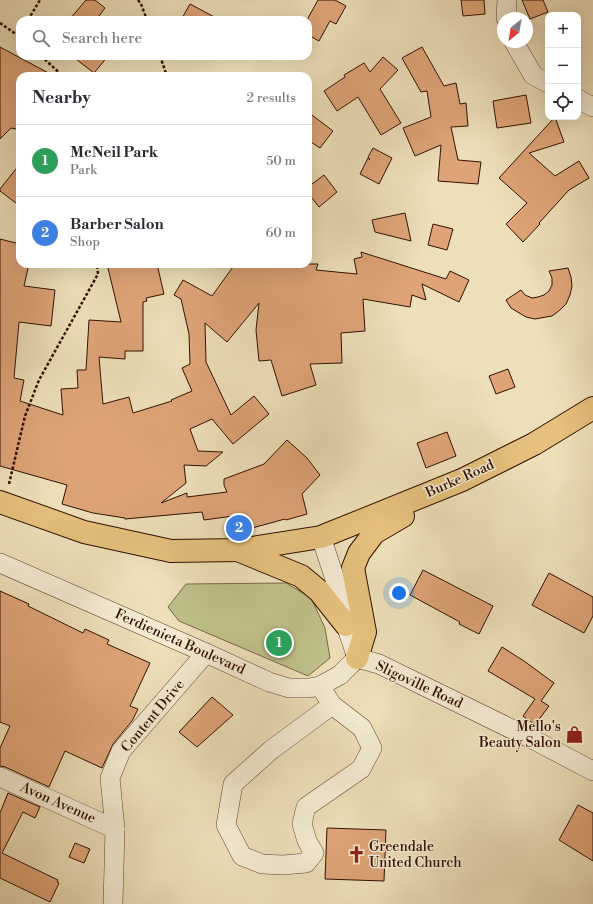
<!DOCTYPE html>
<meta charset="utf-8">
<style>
:root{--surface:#fff;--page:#f2f2f3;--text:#2b2b33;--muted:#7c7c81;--line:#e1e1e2;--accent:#8f2418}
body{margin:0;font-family:"Libre Bodoni",serif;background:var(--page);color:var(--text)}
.controls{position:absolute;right:12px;top:12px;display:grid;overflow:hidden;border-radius:8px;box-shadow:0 4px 16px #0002}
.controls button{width:36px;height:36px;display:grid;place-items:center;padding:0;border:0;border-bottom:1px solid var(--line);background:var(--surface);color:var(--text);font:20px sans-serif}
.compass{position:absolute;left:497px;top:12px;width:36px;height:36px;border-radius:50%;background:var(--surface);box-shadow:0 4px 16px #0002;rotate:211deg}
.you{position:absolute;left:399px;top:593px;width:14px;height:14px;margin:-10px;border:3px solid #fff;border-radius:50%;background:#1a73e8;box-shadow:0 0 0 6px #1a73e833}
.badge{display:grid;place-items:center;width:26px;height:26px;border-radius:50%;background:var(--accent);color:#fff;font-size:13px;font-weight:700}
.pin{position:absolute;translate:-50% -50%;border:2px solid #fff;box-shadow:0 1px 4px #0006}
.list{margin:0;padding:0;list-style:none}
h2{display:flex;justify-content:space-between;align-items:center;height:52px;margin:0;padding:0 16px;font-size:17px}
h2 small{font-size:13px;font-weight:400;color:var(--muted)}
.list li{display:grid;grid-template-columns:26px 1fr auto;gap:12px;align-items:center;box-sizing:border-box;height:72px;padding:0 16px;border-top:1px solid var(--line)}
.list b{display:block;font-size:15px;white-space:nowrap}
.list p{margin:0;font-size:13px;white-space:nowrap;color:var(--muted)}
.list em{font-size:13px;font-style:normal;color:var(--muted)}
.icon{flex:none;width:22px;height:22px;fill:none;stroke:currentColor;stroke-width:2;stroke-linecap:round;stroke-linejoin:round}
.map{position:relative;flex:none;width:593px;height:904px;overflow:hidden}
.search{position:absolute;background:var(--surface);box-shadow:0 4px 16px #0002;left:16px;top:16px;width:296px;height:44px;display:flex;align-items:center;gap:10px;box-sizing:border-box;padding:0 14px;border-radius:12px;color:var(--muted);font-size:15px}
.panel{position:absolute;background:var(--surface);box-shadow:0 4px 16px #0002;left:16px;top:72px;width:296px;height:196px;border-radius:12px}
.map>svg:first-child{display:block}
.green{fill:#c0c08a;stroke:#786846}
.building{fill:#dea478;stroke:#311003}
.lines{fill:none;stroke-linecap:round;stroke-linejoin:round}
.minor-casing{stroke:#604430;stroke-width:20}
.major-casing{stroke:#311003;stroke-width:24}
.path{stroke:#311003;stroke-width:2.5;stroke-dasharray:3 2;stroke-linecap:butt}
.minor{stroke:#f3ead1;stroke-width:19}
.major{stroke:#e6c07c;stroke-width:22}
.labels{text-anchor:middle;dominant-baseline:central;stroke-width:3;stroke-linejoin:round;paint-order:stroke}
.street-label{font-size:14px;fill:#311003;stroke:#f3ead1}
.poi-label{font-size:14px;fill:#311003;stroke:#f3ead1;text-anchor:end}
</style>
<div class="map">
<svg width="593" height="904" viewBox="0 0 593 904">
<rect width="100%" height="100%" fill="#eddfb8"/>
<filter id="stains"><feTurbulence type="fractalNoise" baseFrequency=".005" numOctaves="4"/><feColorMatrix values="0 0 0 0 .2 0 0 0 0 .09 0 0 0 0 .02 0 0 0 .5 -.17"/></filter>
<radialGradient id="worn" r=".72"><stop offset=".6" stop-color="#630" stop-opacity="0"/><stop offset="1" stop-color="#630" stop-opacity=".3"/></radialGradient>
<!-- green -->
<polygon class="green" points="286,583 311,598 325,628 330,658 308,676 179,621 168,607 186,584"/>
<!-- building -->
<g class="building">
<polygon points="86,0 95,0 105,8 96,20 69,20"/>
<polygon points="318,0 335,0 346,6 336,24 330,21 319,41 308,35 308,18"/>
<polygon points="461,0 484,0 485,14 463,16"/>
<polygon points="522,0 543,0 548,12 530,19"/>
<polygon points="190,4 220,20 181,20"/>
<polygon points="0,47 54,76 20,76 20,130 11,128 0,139"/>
<polygon points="422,47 444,86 456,83 460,104 466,103 468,126 451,127 458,160 481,162 478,184 438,181 441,145 415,156 403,128 431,117 427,91 421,92 402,58"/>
<polygon points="72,56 108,56 94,73"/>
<polygon points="383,57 398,70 380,89 401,123 381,135 358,97 337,111 324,91 345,77 344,75 364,63 370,72"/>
<polygon points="526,95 531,123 497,128 493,101"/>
<polygon points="308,112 333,131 320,148 308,140"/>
<polygon points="555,117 564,142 529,153 555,176 579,161 589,178 569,190 539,223 540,224 523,242 506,224 527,203 499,178"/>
<polygon points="373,148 392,158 379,184 360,174 368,158 370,160 368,157"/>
<polygon points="20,164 20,206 0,191 0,189"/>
<polygon points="324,175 337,192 319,207 308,193 308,187"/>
<polygon points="405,213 411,241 375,232 372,220"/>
<polygon points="433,224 453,229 447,250 428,245"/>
<polygon points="0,239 20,244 20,264 29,264 24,286 55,290 51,326 19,322 14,378 24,380 20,401 63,415 61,389 78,388 77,370 86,370 89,320 121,322 107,264 157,264 164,294 146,298 147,301 143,302 143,351 125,351 125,359 99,357 103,404 129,397 133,413 172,401 171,400 192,391 182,368 190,364 189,334 181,299 174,295 183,280 212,296 235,264 318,264 316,270 357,274 354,259 362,257 361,252 446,279 450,271 469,280 459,302 422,284 426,300 412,295 410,307 363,299 365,331 341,333 342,363 310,364 316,385 282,396 271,360 259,361 256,330 259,303 227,342 205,323 206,362 231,415 254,396 269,414 233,444 212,419 190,429 198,451 223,452 206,466 184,465 186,483 161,503 187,493 187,497 227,492 224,485 224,479 264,464 287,440 307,458 320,475 302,494 307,514 286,520 285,519 234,533 233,516 204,520 202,512 125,519 125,518 93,513 62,504 67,485 0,466"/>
<polygon points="568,268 571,277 572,286 570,295 566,304 560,310 552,316 535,319 526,317 511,308 506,300 521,290 525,295 532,298 538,297 544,295 549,291 552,285 552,278 549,271"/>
<polygon points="508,369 515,387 496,394 489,376"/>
<polygon points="447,432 456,456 426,468 417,443"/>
<polygon points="423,570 493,606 479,634 459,624 460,622 410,595"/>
<polygon points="549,573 593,597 593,616 584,633 532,605"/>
<polygon points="0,591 29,604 28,606 83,633 85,629 109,640 107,644 150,663 130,706 138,709 132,721 113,744 102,768 65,751 49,787 5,767 0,766 0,748 10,726 0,722"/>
<polygon points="502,647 524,661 554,683 541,701 549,706 535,725 523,716 535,699 488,671"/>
<polygon points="212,697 233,715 197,747 179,732"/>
<polygon points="8,793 40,807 35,818 23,812 2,853 58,880 57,882 59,883 50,902 0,878 0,813"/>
<polygon points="578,805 593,813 593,861 559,840"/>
<polygon points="327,828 386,830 384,881 325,879"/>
<polygon points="75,843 90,849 84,863 69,857"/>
</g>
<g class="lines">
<defs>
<g id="minor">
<polyline points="506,18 507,0"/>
<polyline points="514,42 533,75 548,83"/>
<polyline points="578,99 593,107"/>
<polyline points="321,537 334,576 346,625 357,658"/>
<polyline points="0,563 206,653 269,682 289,688 309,688 320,686 340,675 357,658"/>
<polyline points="357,658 379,664 536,741 593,771"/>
<polyline points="320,686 332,705 362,728 372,748 361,769 306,807 302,824 307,841 314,853 306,863 283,865 262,864 242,856 226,825 233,784 271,750 332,705"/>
<polyline points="0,777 115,829"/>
<polyline points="113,904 115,829 110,778 121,751 206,653"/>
</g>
<g id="major">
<polyline points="0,502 84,532 171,551 239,550 321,537 462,480 534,444 593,408"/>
<polyline points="240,551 301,576 319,591 346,625"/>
<polyline points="357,658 365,632 353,568 359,553 374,533 403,516"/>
</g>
</defs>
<!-- minor casing -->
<use href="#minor" class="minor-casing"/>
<!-- major casing -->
<use href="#major" class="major-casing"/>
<!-- path -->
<g class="path">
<polyline points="138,0 141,4 147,20"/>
<polyline points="28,20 40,0"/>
<polyline points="0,23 20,37"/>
<polyline points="41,56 63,76"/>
<polyline points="160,56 167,76"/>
<polyline points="308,156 310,155"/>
<polyline points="9,484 25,416 39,380 98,274 97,264"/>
</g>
<!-- minor -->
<use href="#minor" class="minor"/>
<!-- major -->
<use href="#major" class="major"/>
</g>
<!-- icons -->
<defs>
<symbol id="shop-bare" viewBox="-9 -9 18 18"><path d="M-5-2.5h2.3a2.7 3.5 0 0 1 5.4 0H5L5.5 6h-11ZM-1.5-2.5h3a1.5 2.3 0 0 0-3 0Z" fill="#8f2418" stroke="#f3ead1" stroke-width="2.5" paint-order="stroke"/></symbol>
<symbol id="church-bare" viewBox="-9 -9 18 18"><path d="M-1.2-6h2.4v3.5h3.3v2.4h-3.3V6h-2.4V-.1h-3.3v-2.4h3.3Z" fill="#8f2418" stroke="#f3ead1" stroke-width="2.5" paint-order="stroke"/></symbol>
</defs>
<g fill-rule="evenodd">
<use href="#shop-bare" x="562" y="722" width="25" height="25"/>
<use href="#church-bare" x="344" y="842" width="25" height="25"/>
</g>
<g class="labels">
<!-- street labels -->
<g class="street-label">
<text transform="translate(460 479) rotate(-24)">Burke Road</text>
<text transform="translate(180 642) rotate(24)">Ferdienieta Boulevard</text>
<text transform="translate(419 685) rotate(25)">Sligoville Road</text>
<text transform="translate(153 716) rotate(-50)">Content Drive</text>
<text transform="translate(58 803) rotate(24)">Avon Avenue</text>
</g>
<!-- poi labels -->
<g class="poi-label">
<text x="561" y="727">Mello's<tspan x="561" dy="16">Beauty Salon</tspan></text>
<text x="369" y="847" text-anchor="start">Greendale<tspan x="369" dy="16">United Church</tspan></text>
</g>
</g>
<rect width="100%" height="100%" filter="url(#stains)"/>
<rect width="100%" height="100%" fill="url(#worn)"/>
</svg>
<div class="controls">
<button>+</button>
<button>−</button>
<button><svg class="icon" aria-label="locate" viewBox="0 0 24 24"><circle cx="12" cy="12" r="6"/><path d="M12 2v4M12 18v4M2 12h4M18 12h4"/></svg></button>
</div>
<svg class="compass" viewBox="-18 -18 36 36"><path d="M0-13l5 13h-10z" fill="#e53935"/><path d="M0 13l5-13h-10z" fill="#7c7c81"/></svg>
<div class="you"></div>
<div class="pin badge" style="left:279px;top:643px;background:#2e9e5b">1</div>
<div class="pin badge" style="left:239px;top:528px;background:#3f7fe0">2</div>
<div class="search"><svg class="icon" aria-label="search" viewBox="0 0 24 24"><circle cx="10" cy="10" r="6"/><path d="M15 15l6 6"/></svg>Search here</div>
<section class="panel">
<h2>Nearby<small>2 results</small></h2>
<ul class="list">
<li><span class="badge" style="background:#2e9e5b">1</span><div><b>McNeil Park</b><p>Park</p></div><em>50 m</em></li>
<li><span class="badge" style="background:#3f7fe0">2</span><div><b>Barber Salon</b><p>Shop</p></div><em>60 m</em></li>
</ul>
</section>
</div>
